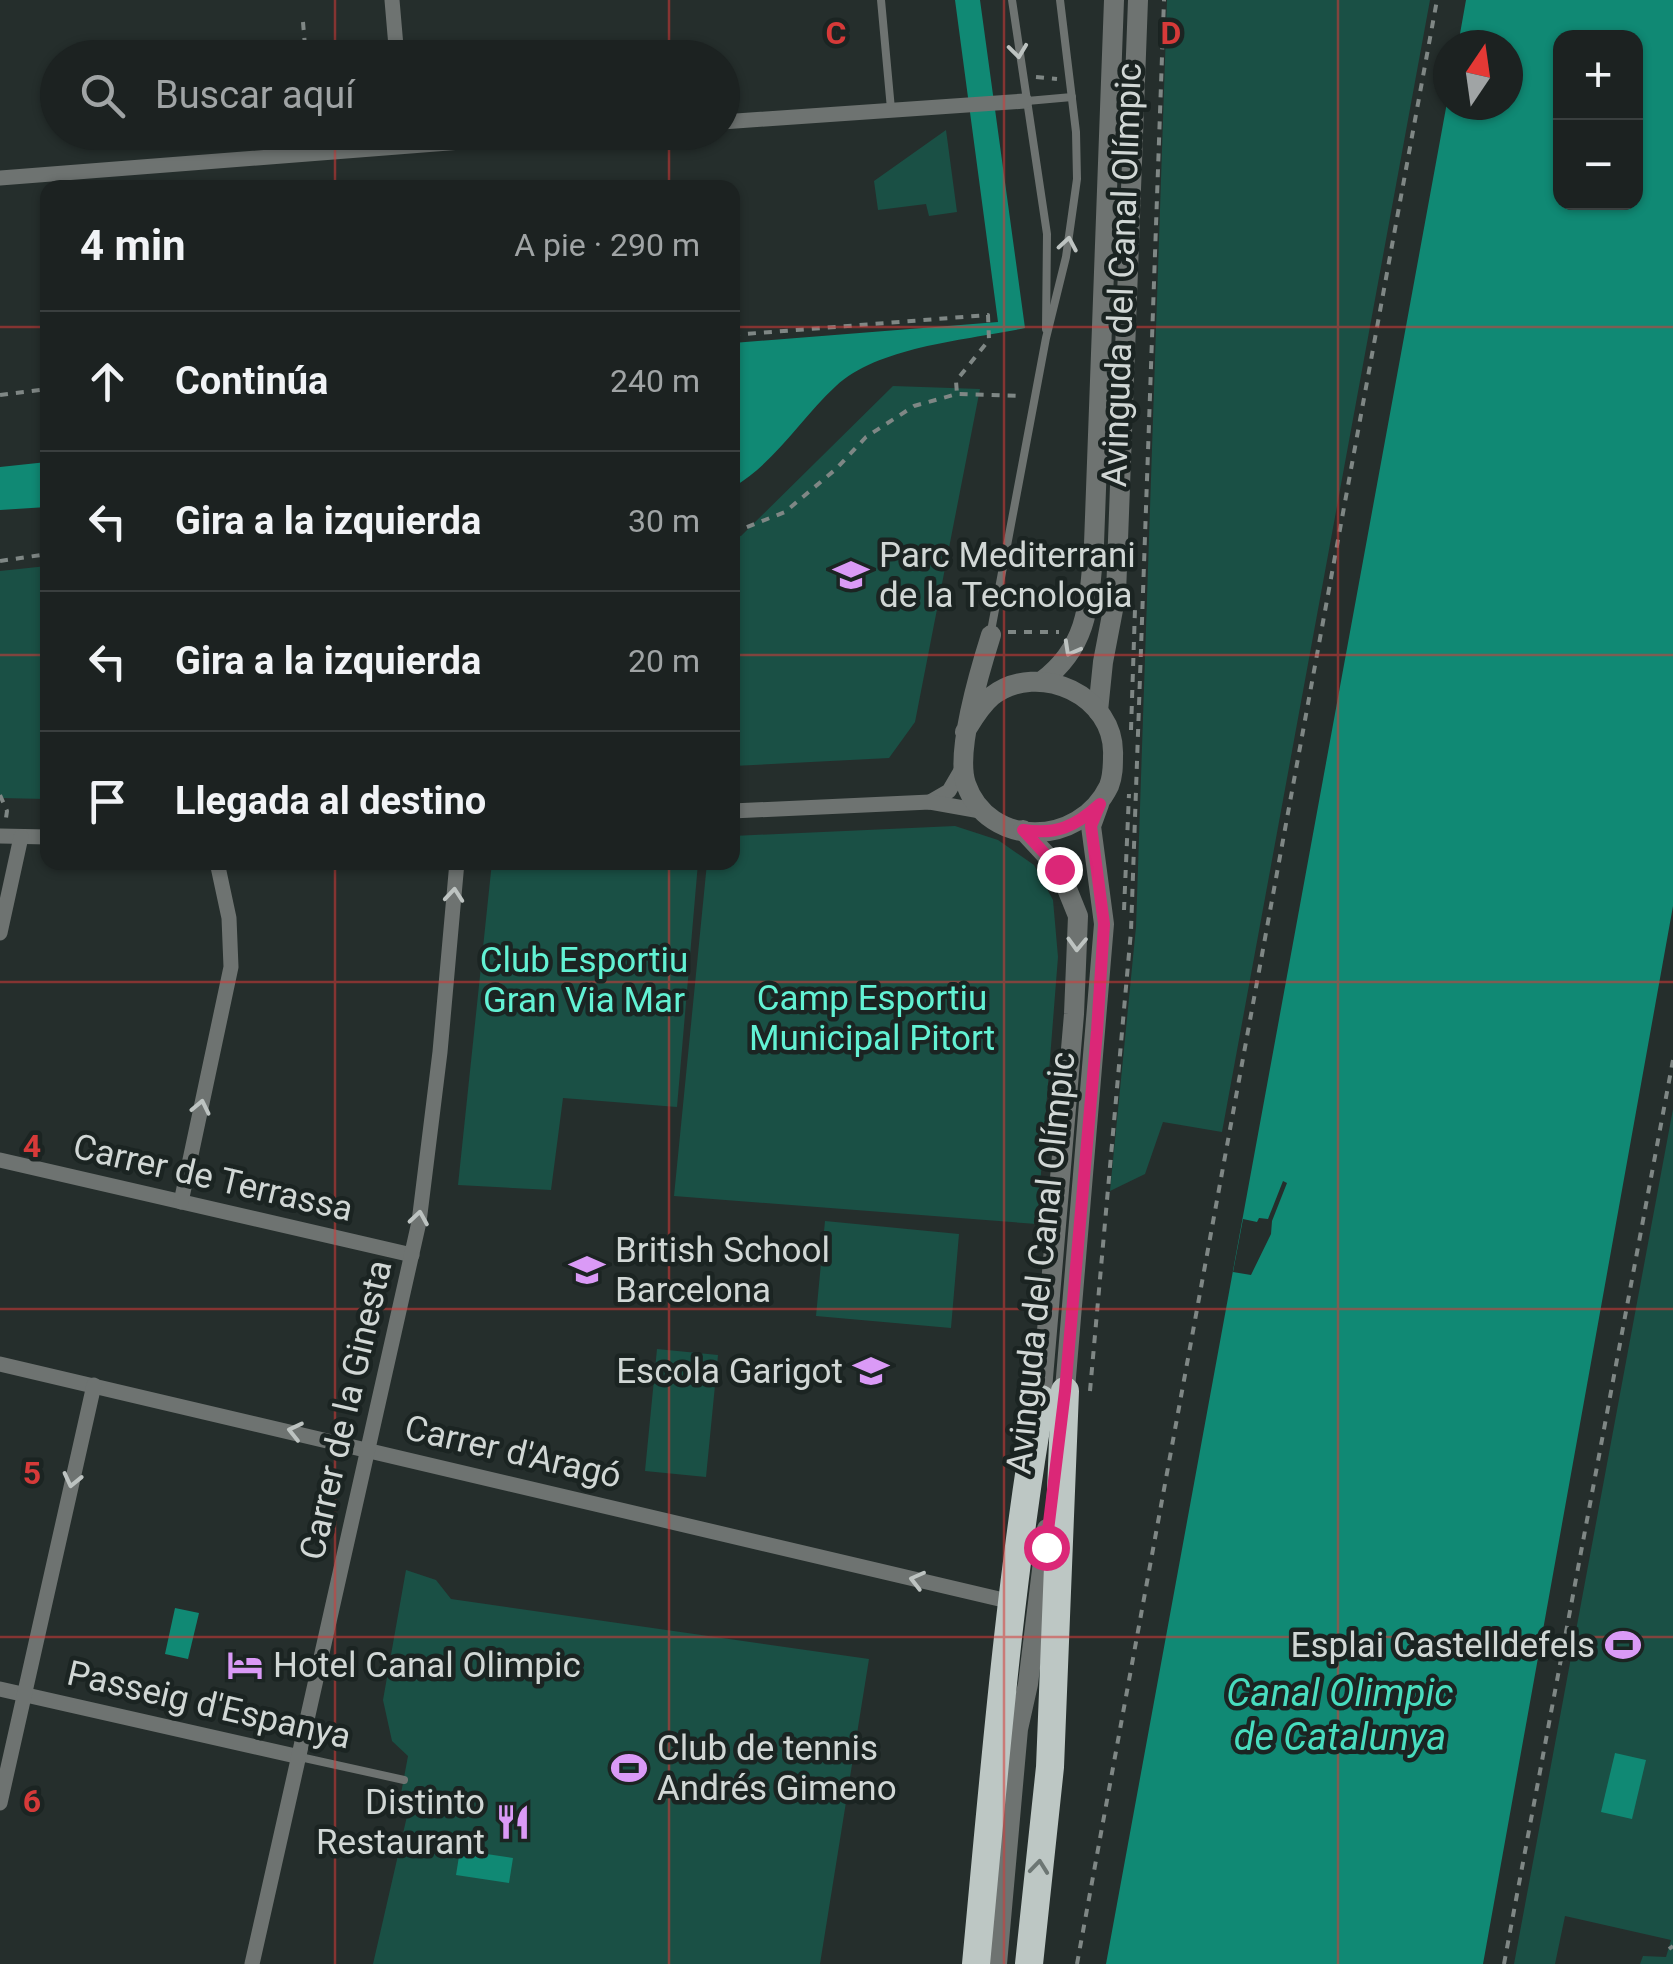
<!DOCTYPE html>
<html lang="es">
<meta charset="utf-8">
<style>
:root{--surface:#1c2221;--page:#252a2a;--text:#f1f3f6;--muted:#a0a4a5;--line:#3a3f3f}
body{margin:0;font-family:Roboto,sans-serif;background:var(--page);color:var(--text)}
.controls{position:absolute;right:30px;top:30px;display:grid;overflow:hidden;border-radius:20px;box-shadow:0 2px 8px #0004}
.controls button{width:90px;height:90px;display:grid;place-items:center;padding:0;border:0;border-bottom:2px solid var(--line);background:var(--surface);color:var(--text);font:50px sans-serif}
.compass{position:absolute;left:1433px;top:30px;width:90px;height:90px;border-radius:50%;background:var(--surface);box-shadow:0 2px 8px #0004;rotate:13deg}
.stop{position:absolute;width:30px;height:30px;margin:-22px;border:8px solid #db2777;border-radius:50%;background:#fff}
.stop.end{background:#db2777;border-color:#fff;box-shadow:0 2px 10px #0008}
.list{margin:0;padding:0;list-style:none}
h2{display:flex;justify-content:space-between;align-items:center;height:130px;margin:0;padding:0 40px;font-size:42px}
h2 small{font-size:32px;font-weight:400;color:var(--muted)}
.list li{display:grid;grid-template-columns:65px 1fr auto;gap:30px;align-items:center;box-sizing:border-box;height:140px;padding:0 40px;border-top:2px solid var(--line)}
.list b{display:block;font-size:38px;white-space:nowrap}
.list em{font-size:32px;font-style:normal;color:var(--muted)}
.icon{flex:none;width:55px;height:55px;fill:none;stroke:currentColor;stroke-width:2;stroke-linecap:round;stroke-linejoin:round}
.map{position:relative;flex:none;width:1673px;height:1964px;overflow:hidden}
.search{position:absolute;background:var(--surface);box-shadow:0 2px 8px #0004;left:40px;top:40px;width:700px;height:110px;display:flex;align-items:center;gap:25px;box-sizing:border-box;padding:0 35px;border-radius:55px;color:var(--muted);font-size:38px}
.panel{position:absolute;background:var(--surface);box-shadow:0 2px 8px #0004;left:40px;top:180px;width:700px;height:690px;border-radius:20px}
.map>svg:first-child{display:block}
.green{fill:#1a5045}
.water{fill:#108974;fill-rule:evenodd}
.pier{fill:#252e2c}
.lines{fill:none;stroke-linecap:round;stroke-linejoin:round}
.path{stroke:#7f8785;stroke-width:4;stroke-dasharray:8 8;stroke-linecap:butt}
.service{stroke:#6e7371;stroke-width:8}
.minor{stroke:#6e7371;stroke-width:15}
.tertiary{stroke:#6e7371;stroke-width:20}
.trunk{stroke:#bdc7c4;stroke-width:28}
.oneway{stroke:#bdc3c1}
.oneway2{stroke:#6c7673}
.route{stroke:#db2777;stroke-width:12}
.grid{fill:none;stroke:#d63a39;stroke-width:2.5;stroke-opacity:0.55}
.labels{text-anchor:middle;dominant-baseline:central;stroke-width:9;stroke-linejoin:round;paint-order:stroke}
.street-label{font-size:35px;fill:#d1d7d5;stroke:#1b2422}
.poi-label{font-size:35px;fill:#d1d7d5;stroke:#1b2422;text-anchor:start}
.park-label{font-size:35px;fill:#62f2d4;stroke:#1b2422}
.water-label{font-size:38px;font-style:italic;fill:#48ddbf;stroke:#1b2422}
.grid-label{font-size:32px;text-anchor:middle;font-weight:bold;fill:#d63a39;stroke:#1b2422;stroke-width:9;stroke-linejoin:round;paint-order:stroke}
</style>
<div class="map">
<svg width="1673" height="1964" viewBox="0 0 1673 1964">
<rect width="100%" height="100%" fill="#252e2c"/>
<!-- green -->
<g class="green">
<polygon points="1167,0 1430,0 1222,1132 1163,1122 1145,1174 1110,1191 1136,927"/>
<polygon points="946,130 957,212 929,216 926,204 878,210 874,181"/>
<polygon points="893,386 980,389 915,722 889,758 733,766 733,537 741,536"/>
<polygon points="47,566 47,799 0,798 0,571"/>
<polygon points="955,826 998,840 1034,865 1053,900 1058,957 1037,1224 674,1196 707,863 732,862 733,836"/>
<polygon points="492,862 698,863 677,1107 563,1098 551,1190 458,1185"/>
<polygon points="1673,1109 1673,1964 1640,1964 1643,1956 1666,1957 1671,1940 1565,1916 1555,1964 1514,1964"/>
<polygon points="825,1221 959,1234 951,1328 816,1316"/>
<polygon points="657,1349 718,1355 706,1477 645,1471"/>
<polygon points="406,1570 436,1580 451,1599 869,1659 820,1964 373,1964 410,1803 400,1799 408,1756 392,1741 383,1700"/>
</g>
<!-- water -->
<g class="water">
<path d="M955 0H980L1025 328C968 340 879 346 836 386 800 419 776 462 733 487V343L998 322Z"/>
<path d="M1466 0H1673V906L1483 1964H1106L1448 97V105H1508V45H1458ZM1560 38H1636V202H1560Z"/>
<polygon points="47,462 47,507 0,510 0,467"/>
<polygon points="175,1608 199,1613 188,1659 165,1654"/>
<polygon points="1615,1753 1646,1760 1632,1819 1601,1812"/>
<polygon points="460,1850 513,1858 509,1883 456,1875"/>
</g>
<!-- pier -->
<polygon class="pier" points="1283,1181 1287,1183 1272,1221 1271,1234 1251,1275 1233,1272 1243,1219 1257,1222 1259,1218 1268,1219"/>
<g class="lines">
<!-- path -->
<g class="path">
<polyline points="303,22 306,58"/>
<polyline points="1036,77 1057,79"/>
<polyline points="732,335 988,315 989,340 956,381 957,394"/>
<polyline points="0,395 48,389"/>
<polyline points="732,533 785,512 836,469 866,437 914,406 957,394 1023,396"/>
<polyline points="0,561 48,554"/>
<polyline points="1008,632 1059,632"/>
<polyline points="1131,730 1135,609"/>
<polyline points="0,795 7,811 6,818"/>
<polyline points="1124,910 1129,794"/>
<polyline points="1090,1391 1131,931 1164,0"/>
<polyline points="1669,1949 1673,1946"/>
<polyline points="1077,1964 1437,0"/>
<polyline points="1504,1964 1673,1060"/>
</g>
<!-- service -->
<g class="service">
<polyline points="881,0 891,109"/>
<polyline points="1012,0 1047,234 1046,329"/>
<polyline points="1027,101 1072,97"/>
<polyline points="991,631 1046,338 1066,257 1077,179 1076,132 1060,0"/>
<polyline points="300,1757 404,1780"/>
</g>
<!-- minor -->
<g class="minor">
<polyline points="392,0 397,58"/>
<polyline points="722,122 1025,101"/>
<polyline points="0,178 590,132"/>
<polyline points="930,802 949,791 963,767"/>
<polyline points="732,811 930,802 986,812"/>
<polyline points="0,836 48,837"/>
<polyline points="0,933 21,837"/>
<polyline points="0,1160 412,1255"/>
<polyline points="181,1202 231,967 229,918 217,862"/>
<polyline points="0,1364 1012,1602"/>
<polyline points="0,1689 300,1757"/>
<polyline points="0,1803 94,1385"/>
<polyline points="252,1964 419,1222 440,1052 457,862"/>
</g>
<!-- tertiary -->
<g class="tertiary">
<path d="M1042 681C1090 645 1089 600 1094 544L1114 0"/>
<polyline points="1098,711 1103,662 1116,594 1138,0"/>
<path d="M965 732C973 719 980 706 992 696 1039 660 1116 696 1113 756 1113 766 1113 776 1109 786 1079 848 988 848 966 784 955 752 980 670 991 635"/>
<polyline points="1023,830 1059,869 1078,916 1074,1014 1040,1413"/>
<polyline points="1064,1401 1104,924 1091,826 1099,804"/>
<polyline points="997,1964 1018,1729 1028,1684 1047,1529"/>
</g>
<!-- trunk -->
<g class="trunk">
<path d="M976 1964C994 1775 1009 1586 1041 1399"/>
<polyline points="1029,1964 1050,1767 1065,1391"/>
</g>
</g>
<!-- one-way arrows -->
<defs><path id="oneway-chevron" d="M-2-3.5L2.5 0L-2 3.5" fill="none" stroke-width="1.6" stroke-linecap="round" stroke-linejoin="round" transform="scale(2.5)"/></defs>
<g class="oneway">
<use href="#oneway-chevron" transform="translate(1018 51) rotate(83)"/>
<use href="#oneway-chevron" transform="translate(1068 244) rotate(-80)"/>
<use href="#oneway-chevron" transform="translate(1071 649) rotate(119)"/>
<use href="#oneway-chevron" transform="translate(454 895) rotate(-85)"/>
<use href="#oneway-chevron" transform="translate(1077 944) rotate(92)"/>
<use href="#oneway-chevron" transform="translate(201 1107) rotate(-78)"/>
<use href="#oneway-chevron" transform="translate(419 1218) rotate(-81)"/>
<use href="#oneway-chevron" transform="translate(295 1431) rotate(-167)"/>
<use href="#oneway-chevron" transform="translate(72 1480) rotate(103)"/>
<use href="#oneway-chevron" transform="translate(917 1580) rotate(-166)"/>
</g>
<use class="oneway2" href="#oneway-chevron" transform="translate(1039 1867) rotate(-84)"/>
<g class="lines">
<!-- route -->
<path class="route" d="M1046 1547 1065 1391 1097 1031 1104 924 1091 826 1100 804C1075 827 1056 835 1023 830L1059 869"/>
</g>
<!-- grid -->
<path class="grid" d="M335 0V58M669 0V58M1004 0V1964M1338 0V1964M335 132V188M669 132V188M0 327H48M732 327H1673M0 655H48M732 655H1673M335 862V1964M669 862V1964M0 982H1673M0 1309H1673M0 1637H1673"/>
<!-- icons -->
<defs>
<symbol id="university-bare" viewBox="-9 -9 18 18"><path d="M0-5L7-2L0 1L-7-2ZM-4 1L0 2.5L4 1V4Q0 6-4 4Z" fill="#da9af6" stroke="#1b2422" stroke-width="2.5" paint-order="stroke"/></symbol>
<symbol id="school-bare" viewBox="-9 -9 18 18"><path d="M0-5L7-2L0 1L-7-2ZM-4 1L0 2.5L4 1V4Q0 6-4 4Z" fill="#da9af6" stroke="#1b2422" stroke-width="2.5" paint-order="stroke"/></symbol>
<symbol id="stadium-bare" viewBox="-9 -9 18 18"><path d="M0-5a6.5 5 0 1 0 0 10a6.5 5 0 1 0 0-10ZM-3.5-1.8h7v3.6h-7Z" fill="#da9af6" stroke="#1b2422" stroke-width="2.5" paint-order="stroke"/></symbol>
<symbol id="hotel-bare" viewBox="-9 -9 18 18"><path d="M-6-4.5h1.5V1H6V5H4.5V3h-9V5H-6ZM-4 0a1.8 1.8 0 1 1 3.6 0ZM.5 0V-2.5h3Q6-2.5 6 0Z" fill="#da9af6" stroke="#1b2422" stroke-width="2.5" paint-order="stroke"/></symbol>
<symbol id="restaurant-bare" viewBox="-9 -9 18 18"><path d="M-5-6h1v4h1v-4h1v4h1v-4h1v5L-1.5 .5V6h-2V.5L-5-1ZM5-6V6H3V1.5H1.5Q1.5-4 5-6Z" fill="#da9af6" stroke="#1b2422" stroke-width="2.5" paint-order="stroke"/></symbol>
</defs>
<g fill-rule="evenodd">
<use href="#university-bare" x="826" y="550" width="50" height="50"/>
<use href="#school-bare" x="562" y="1245" width="50" height="50"/>
<use href="#school-bare" x="846" y="1346" width="50" height="50"/>
<use href="#stadium-bare" x="1598" y="1620" width="50" height="50"/>
<use href="#hotel-bare" x="220" y="1640" width="50" height="50"/>
<use href="#stadium-bare" x="604" y="1743" width="50" height="50"/>
<use href="#restaurant-bare" x="488" y="1797" width="50" height="50"/>
</g>
<g class="labels">
<!-- street labels -->
<g class="street-label">
<text transform="translate(1122 275) rotate(-88)">Avinguda del Canal Olímpic</text>
<text transform="translate(213 1178) rotate(13)">Carrer de Terrassa</text>
<text transform="translate(1041 1263) rotate(-84)">Avinguda del Canal Olímpic</text>
<text transform="translate(346 1410) rotate(-77)">Carrer de la Ginesta</text>
<text transform="translate(513 1452) rotate(13)">Carrer d'Aragó</text>
<text transform="translate(209 1705) rotate(13)">Passeig d'Espanya</text>
</g>
<!-- poi labels -->
<g class="poi-label">
<text x="879" y="555">Parc Mediterrani<tspan x="879" dy="40">de la Tecnologia</tspan></text>
<text x="615" y="1250">British School<tspan x="615" dy="40">Barcelona</tspan></text>
<text x="843" y="1371" text-anchor="end">Escola Garigot</text>
<text x="1595" y="1645" text-anchor="end">Esplai Castelldefels</text>
<text x="273" y="1665">Hotel Canal Olimpic</text>
<text x="657" y="1748">Club de tennis<tspan x="657" dy="40">Andrés Gimeno</tspan></text>
<text x="485" y="1802" text-anchor="end">Distinto<tspan x="485" dy="40">Restaurant</tspan></text>
</g>
<!-- park labels -->
<g class="park-label">
<text x="584" y="960">Club Esportiu<tspan x="584" dy="40">Gran Via Mar</tspan></text>
<text x="872" y="998">Camp Esportiu<tspan x="872" dy="40">Municipal Pitort</tspan></text>
</g>
<!-- water labels -->
<g class="water-label">
<text x="1340" y="1693">Canal Olimpic<tspan x="1340" dy="44">de Catalunya</tspan></text>
</g>
</g>
<g class="grid-label">
<text x="836" y="44">C</text>
<text x="1171" y="44">D</text>
<text x="32" y="1157">4</text>
<text x="32" y="1484">5</text>
<text x="32" y="1812">6</text>
</g>
</svg>
<div class="controls">
<button>+</button>
<button>−</button>
</div>
<svg class="compass" viewBox="-18 -18 36 36"><path d="M0-13l5 13h-10z" fill="#e53935"/><path d="M0 13l5-13h-10z" fill="#a0a4a5"/></svg>
<div class="stop" style="left:1046px;top:1547px"></div>
<div class="stop end" style="left:1059px;top:869px"></div>
<div class="search"><svg class="icon" aria-label="search" viewBox="0 0 24 24"><circle cx="10" cy="10" r="6"/><path d="M15 15l6 6"/></svg>Buscar aquí</div>
<section class="panel">
<h2>4 min<small>A pie · 290 m</small></h2>
<ul class="list">
<li><svg class="icon" aria-label="ahead" viewBox="0 0 24 24"><path d="M12 20V5M6 11l6-6 6 6"/></svg><div><b>Continúa</b></div><em>240 m</em></li>
<li><svg class="icon" aria-label="left" viewBox="0 0 24 24"><path d="M17 20v-9H6M10 6l-5 5 5 5"/></svg><div><b>Gira a la izquierda</b></div><em>30 m</em></li>
<li><svg class="icon" aria-label="left" viewBox="0 0 24 24"><path d="M17 20v-9H6M10 6l-5 5 5 5"/></svg><div><b>Gira a la izquierda</b></div><em>20 m</em></li>
<li><svg class="icon" aria-label="arrive" viewBox="0 0 24 24"><path d="M6 21V4h12l-3 4 3 4H6"/></svg><div><b>Llegada al destino</b></div></li>
</ul>
</section>
</div>
